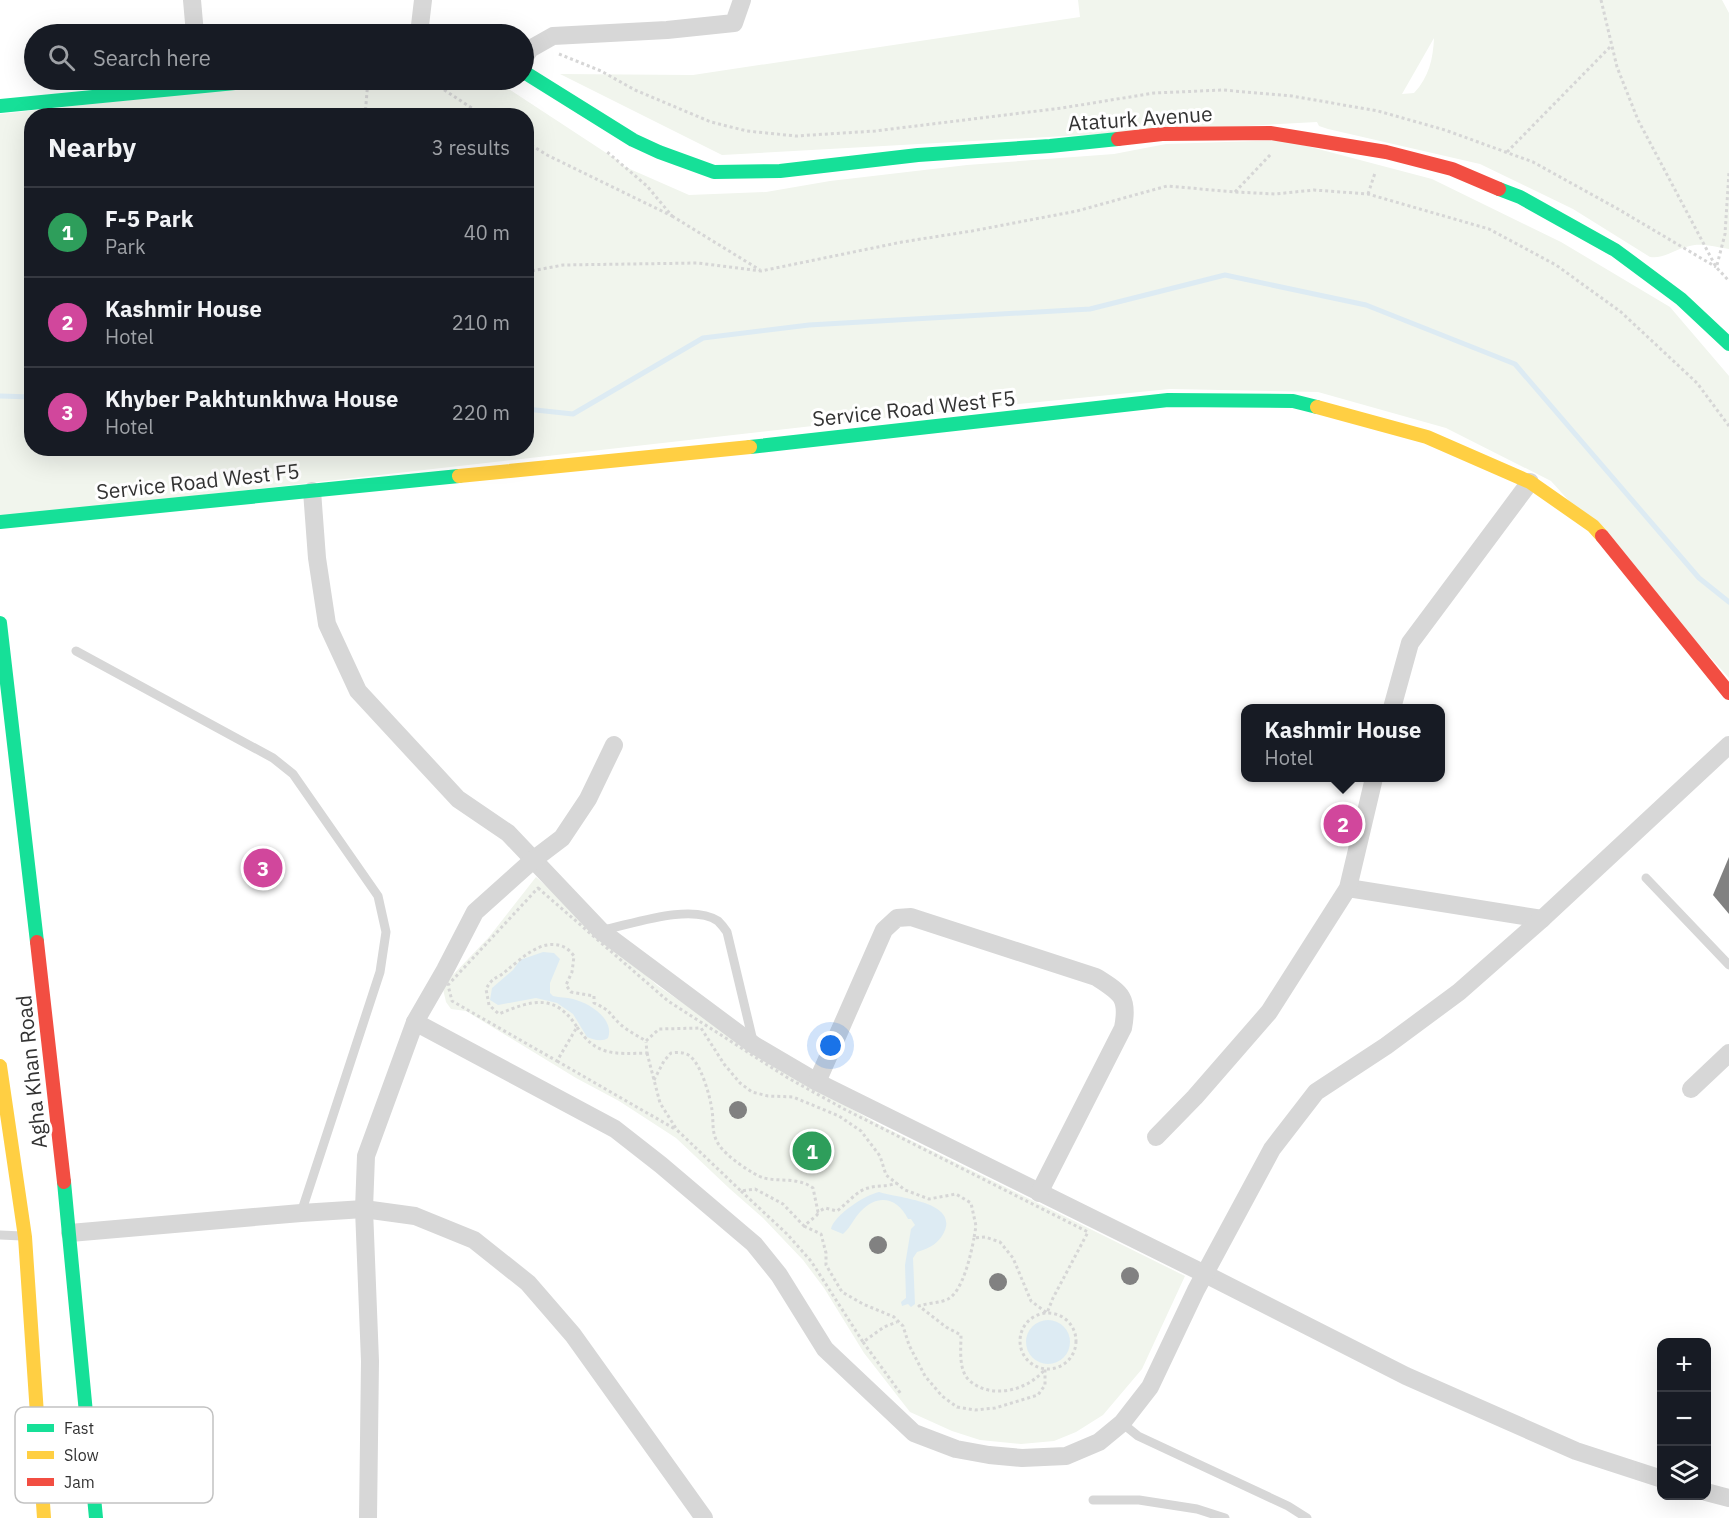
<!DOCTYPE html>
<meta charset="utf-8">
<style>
:root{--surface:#171b24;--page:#242831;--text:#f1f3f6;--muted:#9ea1a6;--line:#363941;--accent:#8c9099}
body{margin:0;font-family:"IBM Plex Sans",sans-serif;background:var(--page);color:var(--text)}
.controls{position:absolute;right:18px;bottom:18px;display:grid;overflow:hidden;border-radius:12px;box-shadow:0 6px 24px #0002}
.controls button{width:54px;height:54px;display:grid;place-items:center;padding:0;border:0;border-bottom:2px solid var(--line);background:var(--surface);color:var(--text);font:30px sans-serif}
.you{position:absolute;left:831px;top:1046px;width:21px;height:21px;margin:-15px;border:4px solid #fff;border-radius:50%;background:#1a73e8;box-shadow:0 0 0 9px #1a73e833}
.badge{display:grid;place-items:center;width:39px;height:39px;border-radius:50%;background:var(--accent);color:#fff;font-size:20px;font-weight:700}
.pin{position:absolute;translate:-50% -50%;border:3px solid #fff;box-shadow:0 2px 6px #0006}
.popup{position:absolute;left:1241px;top:704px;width:204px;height:78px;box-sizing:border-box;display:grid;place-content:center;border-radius:12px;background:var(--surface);filter:drop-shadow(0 2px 4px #0005);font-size:20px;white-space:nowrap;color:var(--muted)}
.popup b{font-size:22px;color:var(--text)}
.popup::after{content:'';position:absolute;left:50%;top:100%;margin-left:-12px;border:12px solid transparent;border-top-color:var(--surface)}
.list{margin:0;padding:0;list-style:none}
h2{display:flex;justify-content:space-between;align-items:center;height:78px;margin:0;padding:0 24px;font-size:26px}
h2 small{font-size:20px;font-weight:400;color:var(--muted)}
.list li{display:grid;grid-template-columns:39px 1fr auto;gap:18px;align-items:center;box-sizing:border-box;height:90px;padding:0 24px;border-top:2px solid var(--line)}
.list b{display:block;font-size:22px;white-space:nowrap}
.list p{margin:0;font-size:20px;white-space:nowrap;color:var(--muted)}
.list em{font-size:20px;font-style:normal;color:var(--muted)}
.icon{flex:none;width:33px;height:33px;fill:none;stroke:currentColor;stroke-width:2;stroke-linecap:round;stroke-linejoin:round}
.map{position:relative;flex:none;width:1729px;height:1518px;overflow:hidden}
.search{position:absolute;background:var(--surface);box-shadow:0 6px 24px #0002;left:24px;top:24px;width:510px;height:66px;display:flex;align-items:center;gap:15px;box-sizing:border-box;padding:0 21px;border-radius:33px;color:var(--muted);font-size:22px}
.panel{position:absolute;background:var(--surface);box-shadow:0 6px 24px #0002;left:24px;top:108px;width:510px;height:348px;border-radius:24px}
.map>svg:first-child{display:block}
.green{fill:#f1f5ed;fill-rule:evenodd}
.water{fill:#ddebf3}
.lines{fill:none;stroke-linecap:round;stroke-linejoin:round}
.stream{stroke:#ddebf3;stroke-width:5}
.building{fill:#818181}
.path{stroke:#d6d6d6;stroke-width:3;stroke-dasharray:3 3;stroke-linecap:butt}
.lane{stroke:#d7d7d7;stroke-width:9}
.street{stroke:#d7d7d7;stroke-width:18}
.fast{stroke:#16e098;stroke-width:14}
.slow{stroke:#ffcf43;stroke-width:14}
.jam{stroke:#f24e42;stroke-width:14}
.labels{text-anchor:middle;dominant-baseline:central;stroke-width:6;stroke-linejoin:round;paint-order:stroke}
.street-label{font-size:21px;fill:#333;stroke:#fff}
.key{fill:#fff;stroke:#c2c2c2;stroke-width:1.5}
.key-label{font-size:16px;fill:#333}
</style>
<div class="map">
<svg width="1729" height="1518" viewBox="0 0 1729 1518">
<rect width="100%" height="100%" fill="#fff"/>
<!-- green -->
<g class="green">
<path d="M1078 0H1722L1729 13V249C1713 247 1702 242 1686 247 1673 250 1664 259 1650 257L1573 209 1480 164 1328 129 1319 126 1317 122 722 155 560 74 693 75 1080 17ZM1434 38C1433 59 1429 77 1414 93L1402 94Z"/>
<path d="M344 80H495L617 160 623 166 689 195 766 192 830 181 967 165 1114 154 1166 144 1284 140 1432 179 1561 242 1670 307 1729 376V678L1551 481 1446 428 1318 392 1170 389 918 414 0 518V114L231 89ZM32 116H526V448H32Z"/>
<polygon points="536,877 658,986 779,1068 880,1125 1185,1276 1142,1369 1103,1415 1076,1432 1054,1441 1021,1444 980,1440 952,1431 910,1412 864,1353 824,1288 803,1260 763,1218 730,1189 676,1138 619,1101 576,1078 466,1011 451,1009 446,1002 443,989 449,979 489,937"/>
</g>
<!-- water -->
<g class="water">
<path d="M543 952 554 953 560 959 550 983V993L553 996C560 998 566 997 573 999 589 1003 615 1019 608 1038 602 1042 594 1040 587 1037L573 1014 557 1003 536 998 498 1005 490 1000 492 988 513 970 520 960Z"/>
<path d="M879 1192C897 1198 956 1201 945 1230 940 1243 930 1248 917 1252L913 1258 915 1304 911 1307 908 1304 902 1306 901 1302 906 1298 905 1265 911 1229 915 1225 911 1219H908C898 1198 878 1193 861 1211 854 1218 851 1227 843 1234L831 1229C834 1215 865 1195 879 1192Z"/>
<circle cx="1048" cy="1342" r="22"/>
</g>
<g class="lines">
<!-- stream -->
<g class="stream">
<polyline points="0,396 32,397"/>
<polyline points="526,409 573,414 703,338 809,325 1090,309 1225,275 1366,305 1515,364 1699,578 1729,602"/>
</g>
</g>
<!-- building -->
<g class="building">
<polygon points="1729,857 1729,914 1713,895"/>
<circle cx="738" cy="1110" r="9"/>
<circle cx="878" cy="1245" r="9"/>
<circle cx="1130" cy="1276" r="9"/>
<circle cx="998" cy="1282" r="9"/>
</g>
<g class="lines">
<!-- path -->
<g class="path">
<polyline points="1601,0 1617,67 1638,120 1716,267 1729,281"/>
<polyline points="559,54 601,71 635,90 711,122 747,131 796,136 875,131 1062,108 1154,93 1223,90 1292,96 1378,111 1445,130 1533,162 1618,209 1716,267"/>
<polyline points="429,80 484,116"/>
<polyline points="365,116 368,80"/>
<polyline points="526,142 547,155 672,216 647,186 606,151"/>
<polyline points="1507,152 1611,46"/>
<polyline points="1235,192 1271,154"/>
<polyline points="1368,194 1375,173"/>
<polyline points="672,216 760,270"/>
<polyline points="1717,265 1725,234 1729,172"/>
<polyline points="526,272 563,265 698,263 761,271 902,242 972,231 1077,211 1167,186 1235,192 1275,194 1314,190 1368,194 1489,229 1556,265 1621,312 1697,383 1729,426"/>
<path d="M538 888 668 1001 788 1078 844 1109 1088 1232 1053 1298 1047 1313 1031 1301 1013 1258 1000 1242 985 1237 974 1238 976 1226 971 1203 956 1194 929 1199 905 1190 886 1175 880 1156 861 1131 839 1116 793 1097 768 1096 752 1092 740 1083 724 1064 701 1028 659 1029 646 1041C638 1036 628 1031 621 1025 608 1013 612 1011 594 1003V996L571 992 566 985 572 972 574 956C572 953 567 948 564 947 542 937 521 959 506 971 496 980 494 975 486 989L489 1005 499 1014C532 1000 555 993 577 1027L557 1061 452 1001 448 985Z"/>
<path d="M577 1027C596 1056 614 1054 647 1053L646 1042"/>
<polyline points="647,1053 660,1103 677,1130 741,1191 755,1189 783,1204 804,1226 817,1215 818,1212"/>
<polyline points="557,1061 675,1129"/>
<path d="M654 1080 664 1061 671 1053C679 1052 687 1052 692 1058 702 1068 710 1096 712 1110 714 1124 711 1133 719 1145 725 1155 753 1175 764 1178 781 1182 798 1177 813 1188L818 1212 825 1208 837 1211C847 1204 856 1191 868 1188 877 1185 887 1187 897 1183"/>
<polyline points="741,1191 787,1234 811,1261 863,1342 884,1327 897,1322"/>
<path d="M804 1226 821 1234 826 1253V1265L842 1292 863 1304 894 1317 903 1326 909 1345 925 1376 942 1396 957 1407 975 1410 995 1408 1038 1395 1045 1385V1369C1029 1390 992 1400 970 1381 958 1371 961 1349 961 1335L946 1327 919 1306C928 1303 940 1303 948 1299 963 1291 971 1254 974 1238"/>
<circle cx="1048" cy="1341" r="28"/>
<polyline points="863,1342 901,1394"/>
</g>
<!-- lane -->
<g class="lane">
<polyline points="76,651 273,758 293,774 378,896 386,932 380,972 301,1213"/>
<polyline points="1646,878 1729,965"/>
<path d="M603 930C633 924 691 903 718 921 721 924 725 929 727 932L753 1041"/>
<polyline points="0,1235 22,1236"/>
<polyline points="1122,1423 1138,1436 1288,1506 1307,1518"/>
<polyline points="1093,1500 1139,1500 1197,1509 1225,1518"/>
</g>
<!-- street -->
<g class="street">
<polyline points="192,0 195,34"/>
<polyline points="419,34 423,0"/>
<polyline points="524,58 530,49 553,36 667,30 734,23 742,0"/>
<polyline points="312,491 317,558 327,624 358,691 458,799 508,833 601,931 754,1045 817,1082 1205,1274 1406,1376 1576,1451 1662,1479"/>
<polyline points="1392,708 1410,643 1530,482"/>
<polyline points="1348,888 1542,919"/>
<polyline points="415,1022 615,1129 661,1165 754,1244 779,1275 825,1349 914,1433 956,1449 989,1455 1022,1458 1066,1456 1099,1442 1122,1423 1150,1387 1196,1290 1272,1149 1316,1092 1386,1046 1459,992 1542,919 1729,745"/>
<path d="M817 1082 884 930 897 918 911 917 1096 977C1121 993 1129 997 1123 1028L1039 1193"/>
<polyline points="1691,1089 1729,1053"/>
<polyline points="1156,1137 1195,1097 1269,1012 1348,888 1374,778"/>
<polyline points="70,1233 301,1213 364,1209 415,1216 474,1240 528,1283 573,1335 704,1518"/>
<polyline points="1706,1492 1729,1498"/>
<polyline points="368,1518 370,1361 364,1209 366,1156 415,1022 445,970 475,912 533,860 562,838 588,799 614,745"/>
</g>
<!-- fast -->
<g class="fast">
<polyline points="524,72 633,140 659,152 714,172 780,171 918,155 1050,146 1118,139"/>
<polyline points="0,106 267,80"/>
<polyline points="1499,189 1520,197 1615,250 1681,299 1729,344"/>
<polyline points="750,447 1168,400 1293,401 1317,407"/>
<polyline points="0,522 459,476"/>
<polyline points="0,623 37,942"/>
<polyline points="64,1182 96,1518"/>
</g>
<!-- slow -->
<g class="slow">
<polyline points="1317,407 1427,437 1530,482 1593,526 1602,536"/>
<polyline points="459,476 750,447"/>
<polyline points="0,1066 25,1237 44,1518"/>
</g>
<!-- jam -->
<g class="jam">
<polyline points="1118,139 1162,134 1270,133 1386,152 1452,169 1499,189"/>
<polyline points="1602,536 1729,693"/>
<polyline points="37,942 64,1182"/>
</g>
</g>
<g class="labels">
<!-- street labels -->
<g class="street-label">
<text transform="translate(1140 118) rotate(-4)">Ataturk Avenue</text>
<text transform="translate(914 408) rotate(-6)">Service Road West F5</text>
<text transform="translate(198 481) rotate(-6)">Service Road West F5</text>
<text transform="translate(31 1072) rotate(-96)">Agha Khan Road</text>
</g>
</g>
<!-- legend -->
<rect x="15" y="1407" width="198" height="96" rx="9" class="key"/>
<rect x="27" y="1424" width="27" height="8" fill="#16e098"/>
<rect x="27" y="1451" width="27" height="8" fill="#ffcf43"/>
<rect x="27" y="1478" width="27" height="8" fill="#f24e42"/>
<g class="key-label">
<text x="64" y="1434">Fast</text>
<text x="64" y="1461">Slow</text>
<text x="64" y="1488">Jam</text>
</g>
</svg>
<div class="controls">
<button>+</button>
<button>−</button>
<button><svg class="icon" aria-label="layers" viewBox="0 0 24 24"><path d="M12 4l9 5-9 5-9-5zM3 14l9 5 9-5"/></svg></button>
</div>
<div class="you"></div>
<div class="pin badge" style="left:812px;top:1151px;background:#2e9e5b">1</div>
<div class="pin badge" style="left:1343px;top:824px;background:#d1479c">2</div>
<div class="popup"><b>Kashmir House</b>Hotel</div>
<div class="pin badge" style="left:263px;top:868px;background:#d1479c">3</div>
<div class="search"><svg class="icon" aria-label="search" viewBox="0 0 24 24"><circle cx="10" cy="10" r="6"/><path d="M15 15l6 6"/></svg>Search here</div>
<section class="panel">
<h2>Nearby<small>3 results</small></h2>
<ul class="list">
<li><span class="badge" style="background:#2e9e5b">1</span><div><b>F-5 Park</b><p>Park</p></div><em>40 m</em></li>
<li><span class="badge" style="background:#d1479c">2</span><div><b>Kashmir House</b><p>Hotel</p></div><em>210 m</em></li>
<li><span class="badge" style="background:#d1479c">3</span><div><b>Khyber Pakhtunkhwa House</b><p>Hotel</p></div><em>220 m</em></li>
</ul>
</section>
</div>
